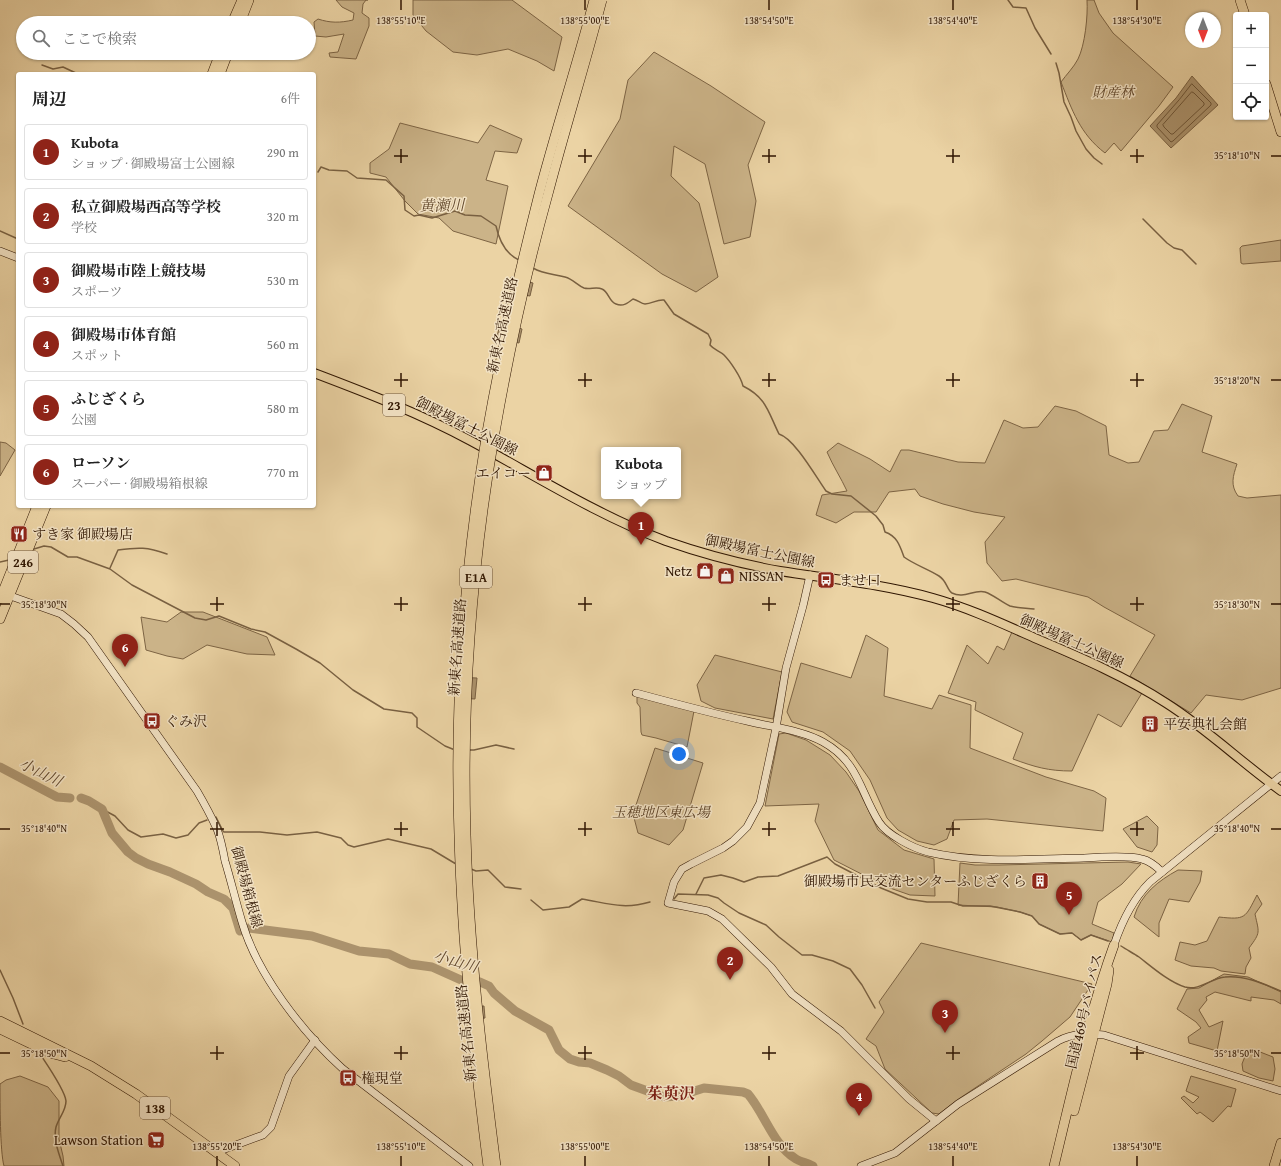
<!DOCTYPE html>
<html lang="ja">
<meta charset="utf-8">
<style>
:root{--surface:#fff;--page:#f2f2f2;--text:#222;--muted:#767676;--line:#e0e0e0;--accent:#8f2418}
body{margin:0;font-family:"Gentium Book Plus","Noto Serif JP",serif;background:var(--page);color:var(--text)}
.controls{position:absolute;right:12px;top:12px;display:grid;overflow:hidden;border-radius:4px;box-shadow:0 1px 3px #0004}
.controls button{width:36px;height:36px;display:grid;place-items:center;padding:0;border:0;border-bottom:1px solid var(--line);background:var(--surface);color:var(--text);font:20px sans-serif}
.compass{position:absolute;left:1185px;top:12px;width:36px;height:36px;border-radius:50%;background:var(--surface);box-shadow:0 1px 3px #0004;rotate:180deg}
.you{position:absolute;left:679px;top:754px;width:14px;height:14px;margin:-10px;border:3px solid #fff;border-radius:50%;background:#1a73e8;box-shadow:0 0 0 6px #1a73e833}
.badge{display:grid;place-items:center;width:26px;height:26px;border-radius:50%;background:var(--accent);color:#fff;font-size:13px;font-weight:700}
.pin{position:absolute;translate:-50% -33px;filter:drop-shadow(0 1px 2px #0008)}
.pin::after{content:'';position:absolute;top:21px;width:14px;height:12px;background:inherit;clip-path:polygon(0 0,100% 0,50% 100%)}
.popup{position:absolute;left:601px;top:447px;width:80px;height:52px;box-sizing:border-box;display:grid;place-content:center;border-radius:4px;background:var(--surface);filter:drop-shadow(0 1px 3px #0005);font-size:13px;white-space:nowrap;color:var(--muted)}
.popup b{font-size:15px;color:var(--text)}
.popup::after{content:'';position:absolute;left:50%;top:100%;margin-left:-8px;border:8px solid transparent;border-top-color:var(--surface)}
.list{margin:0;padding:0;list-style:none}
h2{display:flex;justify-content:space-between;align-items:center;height:52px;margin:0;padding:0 16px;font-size:17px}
h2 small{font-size:13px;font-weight:400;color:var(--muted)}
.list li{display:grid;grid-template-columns:26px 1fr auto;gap:12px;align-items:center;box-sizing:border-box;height:56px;margin:0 8px 8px;padding:0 8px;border:1px solid var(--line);border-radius:4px}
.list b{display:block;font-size:15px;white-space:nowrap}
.list p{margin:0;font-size:13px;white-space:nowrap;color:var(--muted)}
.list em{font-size:13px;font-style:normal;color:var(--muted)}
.icon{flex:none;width:22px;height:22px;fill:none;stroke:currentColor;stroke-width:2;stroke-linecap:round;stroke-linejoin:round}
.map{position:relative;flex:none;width:1281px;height:1166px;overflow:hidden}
.search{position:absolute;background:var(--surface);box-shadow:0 1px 3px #0004;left:16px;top:16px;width:300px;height:44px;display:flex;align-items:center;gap:10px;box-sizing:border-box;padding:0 14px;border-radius:22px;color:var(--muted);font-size:15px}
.panel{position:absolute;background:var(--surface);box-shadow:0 1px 3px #0004;left:16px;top:72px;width:300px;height:436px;border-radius:4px}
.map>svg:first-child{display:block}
.green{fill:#cbb388;stroke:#7d6444}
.water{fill:#ab926c;stroke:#796041}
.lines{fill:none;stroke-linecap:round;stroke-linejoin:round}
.shore{stroke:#6d5436;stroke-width:1}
.stream{stroke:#796041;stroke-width:1.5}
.river{stroke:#ab926c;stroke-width:9}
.secondary-casing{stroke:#2f1500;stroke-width:8}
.primary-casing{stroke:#2f1500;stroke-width:10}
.highway-casing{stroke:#2f1500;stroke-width:10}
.secondary{stroke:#f2e2c4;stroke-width:7}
.primary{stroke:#ebd3a4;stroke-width:8}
.highway{stroke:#ebd3a4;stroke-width:9}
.highway-bridge-casing{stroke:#2f1500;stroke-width:10;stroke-linecap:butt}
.highway-bridge{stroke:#ebd3a4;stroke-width:9}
.ticks{fill:none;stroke:#2f1500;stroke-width:1.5}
.labels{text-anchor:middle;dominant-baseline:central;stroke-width:3;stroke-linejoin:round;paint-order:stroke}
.shield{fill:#f2e2c4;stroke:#6a523b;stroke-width:1}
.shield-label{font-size:13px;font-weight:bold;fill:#2f1500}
.park-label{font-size:14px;font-style:italic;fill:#5e4429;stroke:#f2e2c4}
.street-label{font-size:14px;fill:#2f1500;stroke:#f2e2c4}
.poi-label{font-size:14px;fill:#2f1500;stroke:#f2e2c4;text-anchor:start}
.water-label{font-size:15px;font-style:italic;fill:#61472b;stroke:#f2e2c4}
.quarter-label{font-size:16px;font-weight:bold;fill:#7a1f14;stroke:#f2e2c4}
.ticks-label{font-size:10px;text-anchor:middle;fill:#2f1500;stroke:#f2e2c4;stroke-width:3;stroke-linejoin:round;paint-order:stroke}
</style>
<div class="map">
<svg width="1281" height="1166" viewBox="0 0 1281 1166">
<rect width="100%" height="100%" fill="#ebd3a4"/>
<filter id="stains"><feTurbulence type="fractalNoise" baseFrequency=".005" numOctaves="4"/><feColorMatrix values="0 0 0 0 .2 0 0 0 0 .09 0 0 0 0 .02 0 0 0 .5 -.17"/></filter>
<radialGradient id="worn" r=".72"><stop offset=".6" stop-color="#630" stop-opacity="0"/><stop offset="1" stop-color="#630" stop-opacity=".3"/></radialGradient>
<!-- green -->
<g class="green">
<path d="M336 0H368H366L363 4 362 13 369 18V26L356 59 330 57 329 53 338 52 344 34 326 37 315 36 314 22 318 19C330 23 340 23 353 20L354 13 342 7Z"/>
<polygon points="413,0 512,0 562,37 554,71 537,61 508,49 477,55 453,52 426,31 413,15"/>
<path d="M1087 0H1094L1099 13 1113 33 1173 87 1159 106 1121 151 1114 143 1105 153C1080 134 1072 110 1061 82 1066 75 1074 67 1078 59 1085 45 1088 16 1087 0Z"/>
<polygon points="654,52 711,86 765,122 748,165 756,201 750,237 724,244 705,164 674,146 671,176 699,203 718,277 696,292 662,274 568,206 620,119 628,80"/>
<polygon points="400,123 478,143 490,125 522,139 517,153 495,151 486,180 508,186 496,244 453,231 439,218 418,214 405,201 386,177 370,173 370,163 389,149"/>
<polygon points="1281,240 1281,261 1243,264 1241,263 1240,248 1242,246"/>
<path d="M1182 404 1212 416 1202 452 1237 464C1233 476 1230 485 1238 496L1247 498 1281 495V688L1242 700 1206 695 1191 713 1130 676 1155 635 1104 607 1088 597 1016 579 1002 581 987 563 985 542 1005 517 974 512 943 504 920 496 915 489 889 492 876 512H854L836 523 816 515 822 495 847 491C841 478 833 466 827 452L838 443 870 459 890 472 901 450H909L958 462 985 463 1004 420 1023 428 1038 427 1055 406 1076 411 1106 426 1109 455 1128 463 1139 462 1154 431 1168 430Z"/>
<polygon points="0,442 6,443 15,450 0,476"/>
<polygon points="181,612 203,612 267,637 275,655 247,654 207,645 183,659 167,656 146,650 141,617 167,622"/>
<path d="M1012 632 1120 680 1142 693 1121 727 1098 714 1072 771C1048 771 1035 767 1013 759L1023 733 975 710 976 702 948 693 967 645 988 664 997 646 1004 650Z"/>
<polygon points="866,635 888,648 884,696 932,709 939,695 971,705 970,748 1046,777 1094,791 1106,798 1103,831 987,819 954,820 947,839 934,845 917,841 898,830 887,818 870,780 850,751 823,732 792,722 787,712 801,663 851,678"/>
<polygon points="715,655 782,672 773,719 715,708 701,701 697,685"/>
<polygon points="637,696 694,711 687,747 656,738 642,735 641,732 640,707 637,703"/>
<polygon points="786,733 806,740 830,755 846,772 859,791 878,830 904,850 934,859 935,896 910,895 887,887 834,860 815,821 819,804 765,806 779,734"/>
<polygon points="655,748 703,763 683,830 669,845 638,833 633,814"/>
<polygon points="1147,816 1158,827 1157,845 1152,852 1137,847 1123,829"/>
<polygon points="1128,862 1141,864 1122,884 1098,902 1092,924 1114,933 1112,942 1091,935 1081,940 1072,933 1060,934 1039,924 1032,916 1020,912 997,907 958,905 960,863 975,865 999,865"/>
<path d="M1178 870 1202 871 1200 882 1189 902 1169 899 1159 923V937L1134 917C1141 894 1158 881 1178 870Z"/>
<path d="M1257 895 1262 904 1255 914C1259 933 1261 932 1249 948L1251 958 1246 967 1245 974 1221 971 1214 968 1191 966 1175 960 1180 942 1195 945 1207 941 1219 917C1246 920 1245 918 1257 895Z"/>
<polygon points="921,943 1092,984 1070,1017 1042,1041 1026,1054 957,1100 939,1114 932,1113 885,1069 876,1046 866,1039 884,1012 879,1002"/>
<polygon points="1224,974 1248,977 1281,992 1281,1004 1274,1000 1251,997 1251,1001 1215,992 1206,997 1207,1000 1199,1010 1209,1027 1223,1021 1217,1051 1189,1043 1188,1037 1201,1028 1196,1022 1177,1009 1187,989 1199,988"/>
<polygon points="1255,1050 1273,1057 1275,1069 1273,1081 1259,1078 1243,1071 1242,1064 1247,1051"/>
<path d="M20 1076 48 1087 59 1101V1139L63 1156 64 1166H4C0 1152 0 1102 0 1084L6 1080Z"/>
<polygon points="1191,1076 1236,1089 1231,1107 1228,1106 1213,1122 1200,1112 1197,1114 1181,1098 1184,1096 1193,1103 1199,1097 1186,1091"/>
</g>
<!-- water -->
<g class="water">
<polygon points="1192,76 1218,105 1171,148 1150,126 1176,98"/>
<polygon points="511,277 533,283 530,296 513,293 514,291 508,289"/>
<polygon points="500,323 522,329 519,343 502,340 502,338 497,337"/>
<polygon points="454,677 477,678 475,699 458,698 457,696 453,696"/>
<polygon points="484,1006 485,1018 469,1020 469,1018 463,1019 462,1007"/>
</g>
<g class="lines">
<!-- shore -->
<g class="shore">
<polygon points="1192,84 1211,103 1211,105 1173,141 1171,142 1157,127 1157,125 1179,100"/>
<polygon points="1192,92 1194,93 1204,103 1204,105 1173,134 1171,134 1164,127 1163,125"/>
</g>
<!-- stream -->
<g class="stream">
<polyline points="1008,0 1013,7 1026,8 1035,28 1051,54"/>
<polyline points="1056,63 1059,73 1064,102 1071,117 1076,131 1086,149 1094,158 1102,164"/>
<polyline points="42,65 53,69 63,67 78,74"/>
<path d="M318 172 321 167 329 170 347 171 357 178 386 180 404 196 405 210 414 216 419 215 432 218 455 211 465 215 481 216 496 226C499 240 506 254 519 260"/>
<polyline points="1143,219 1167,243 1174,248 1182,250 1196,264"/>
<polyline points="0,231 18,239"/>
<path d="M533 268C543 274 554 274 565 277 573 279 577 285 584 288 590 290 596 286 602 289 609 292 609 302 616 304 623 307 628 303 633 299 638 300 641 304 645 304 652 304 657 299 664 300L674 314 708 334 711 340 710 345C714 350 720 351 724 355 730 361 741 377 743 386 767 398 768 412 779 434 795 439 816 477 826 491L832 494 851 496 876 516 883 525 885 532C897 536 900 546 904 557 915 565 928 569 939 576 947 581 947 590 952 593 964 599 974 589 985 592 994 595 1001 602 1010 606 1017 608 1027 608 1034 609"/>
<polyline points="34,549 44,546 51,547 68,557 77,557 110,569 132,585 195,618 206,620 219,616 251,629 265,632 296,649 320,663 353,690 384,709 412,713 417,718 417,727 445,746 455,750"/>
<polyline points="0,562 9,560"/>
<path d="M110 568 118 550C139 547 147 547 167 554"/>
<polyline points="469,750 474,750 496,745 514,749"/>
<polyline points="102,809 115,816 128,830 141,837 163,834 176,838 188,835 199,823 207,820"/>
<polyline points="216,817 223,831 224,832 260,832 287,835 317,832 341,838 348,845 354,847 388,839 431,849 456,864"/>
<polyline points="471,869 476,871 488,870 505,887 521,889"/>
<polyline points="696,894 704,878 721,875 733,878 744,882 758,877 778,876 827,857 835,864 881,888 908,899 927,902 951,902 963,906 990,906 1020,912 1032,916 1039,924 1060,934 1072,933 1081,940 1091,935 1108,941"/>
<polyline points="674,899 678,894 708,895 718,898 724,903 739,913 766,925 779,937 802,955 812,955 833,961 850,969 862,985 875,1008"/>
<path d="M531 900 543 910 569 907 582 899C607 903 623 910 650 902"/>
<path d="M1121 946C1127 950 1133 953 1139 957 1152 967 1169 982 1185 987 1200 991 1211 978 1225 977 1244 975 1264 984 1281 991"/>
<polyline points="0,970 13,998 23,1024"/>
<path d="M42 1057C48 1066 65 1091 66 1101 66 1111 59 1117 56 1127 53 1139 59 1154 63 1166"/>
</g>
<!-- river -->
<g class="river">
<polyline points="0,767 57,797 70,798"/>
<path d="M81 798 89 801 102 809 112 833 128 852 136 858 148 864 170 872 196 884 208 892 224 899 233 908 240 931 249 928 312 936 359 951 389 954 410 964 432 967 461 980 480 982 489 986 494 993 515 1011 549 1030 559 1050 570 1059 579 1062 590 1063 607 1070 619 1076 631 1085 664 1097 679 1096 704 1088 743 1092 748 1094C765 1114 773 1145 796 1159 801 1162 808 1163 813 1166"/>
</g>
<defs>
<g id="secondary">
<polyline points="0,251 18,258"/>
<polyline points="810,575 803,606 786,668 776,728 760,803 747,827 733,841 723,848 691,864 682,869 674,882 668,903 708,911 722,919 771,967 792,994 841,1031 909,1099 936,1121"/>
<path d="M5 594 61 614 74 624 88 637 197 791C204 803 211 816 217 829 221 839 223 850 225 861 231 881 236 902 242 922 257 974 303 1033 343 1069L469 1166"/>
<path d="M636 693C673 703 710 713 747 721 771 727 802 730 823 742 859 762 860 792 879 822 887 835 913 848 928 852 979 864 1032 859 1084 858 1099 857 1128 855 1142 859 1150 861 1156 866 1162 872"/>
<path d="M1114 945C1122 921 1132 900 1150 882L1281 776"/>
<polyline points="217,1152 263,1135 271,1127 289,1076 315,1040"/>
<path d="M861 1166 895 1153 958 1104 1058 1041C1073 1033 1087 1033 1104 1035L1281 1091"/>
</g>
<path id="primary" d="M314 373C367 393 421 414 471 441 536 476 597 515 666 541 703 554 741 564 780 571 831 579 883 584 933 598 969 608 1003 624 1037 639 1082 658 1126 677 1166 703 1207 729 1242 763 1281 791"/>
<g id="highway">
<polyline points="1240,0 1245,15"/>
<polyline points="232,23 242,0"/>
<polyline points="240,23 249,0"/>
<polyline points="212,74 220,53"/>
<polyline points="220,74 228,53"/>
<polyline points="1266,84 1281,132"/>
<polyline points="0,599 37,506"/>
<polyline points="0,619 46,506"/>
<polyline points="0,1021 91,1066 136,1094 235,1166"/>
<polyline points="0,1029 50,1053 65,1057"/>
<polyline points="1074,1111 1107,984 1109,970"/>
<path d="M1054 1166C1072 1092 1088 1017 1114 945"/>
<polyline points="1274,1166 1281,1143"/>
</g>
</defs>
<!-- secondary casing -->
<use href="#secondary" class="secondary-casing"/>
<!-- primary casing -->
<use href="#primary" class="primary-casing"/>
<!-- highway casing -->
<use href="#highway" class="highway-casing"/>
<!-- secondary -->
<use href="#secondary" class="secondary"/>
<!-- primary -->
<use href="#primary" class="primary"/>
<!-- highway -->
<use href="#highway" class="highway"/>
<defs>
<g id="highway-bridge">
<path d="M488 1166C474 1056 462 946 459 835 454 701 465 564 487 432 501 352 519 273 539 194 556 129 577 65 594 0"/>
<path d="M496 1166C482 1056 469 946 466 835 462 701 472 564 495 432 509 352 526 273 548 194 565 129 585 65 602 0"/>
</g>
</defs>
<!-- highway-bridge casing -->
<use href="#highway-bridge" class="highway-bridge-casing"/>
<!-- highway-bridge -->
<use href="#highway-bridge" class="highway-bridge"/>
</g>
<!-- ticks -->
<path class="ticks" d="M401 0V10M585 0V10M769 0V10M953 0V10M1137 0V10M401 149V163M585 149V163M769 149V163M953 149V163M1137 149V163M394 156H408M578 156H592M762 156H776M946 156H960M1130 156H1144M1271 156H1281M401 373V387M585 373V387M769 373V387M953 373V387M1137 373V387M394 380H408M578 380H592M762 380H776M946 380H960M1130 380H1144M1271 380H1281M217 597V611M401 597V611M585 597V611M769 597V611M953 597V611M1137 597V611M0 604H10M210 604H224M394 604H408M578 604H592M762 604H776M946 604H960M1130 604H1144M1271 604H1281M217 822V836M401 822V836M585 822V836M769 822V836M953 822V836M1137 822V836M0 829H10M210 829H224M394 829H408M578 829H592M762 829H776M946 829H960M1130 829H1144M1271 829H1281M217 1046V1060M401 1046V1060M585 1046V1060M769 1046V1060M953 1046V1060M1137 1046V1060M0 1053H10M210 1053H224M394 1053H408M578 1053H592M762 1053H776M946 1053H960M1130 1053H1144M1271 1053H1281M217 1156V1166M401 1156V1166M585 1156V1166M769 1156V1166M953 1156V1166M1137 1156V1166"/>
<!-- icons -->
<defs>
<symbol id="shop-square" viewBox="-11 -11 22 22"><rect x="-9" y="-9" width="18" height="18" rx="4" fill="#8f2418" stroke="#f2e2c4"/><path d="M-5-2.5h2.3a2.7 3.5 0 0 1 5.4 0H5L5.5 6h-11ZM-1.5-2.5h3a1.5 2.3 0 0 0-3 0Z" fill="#fff"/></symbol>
<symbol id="restaurant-square" viewBox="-11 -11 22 22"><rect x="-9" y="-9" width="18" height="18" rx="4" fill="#8f2418" stroke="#f2e2c4"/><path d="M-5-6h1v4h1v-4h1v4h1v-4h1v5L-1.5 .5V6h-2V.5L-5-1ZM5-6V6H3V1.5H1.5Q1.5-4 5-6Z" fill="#fff"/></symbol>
<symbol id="bus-square" viewBox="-11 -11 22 22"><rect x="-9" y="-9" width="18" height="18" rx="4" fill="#8f2418" stroke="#f2e2c4"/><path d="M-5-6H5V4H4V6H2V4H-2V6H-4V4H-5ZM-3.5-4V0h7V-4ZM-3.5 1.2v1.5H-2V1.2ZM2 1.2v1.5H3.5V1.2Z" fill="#fff"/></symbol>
<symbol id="building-square" viewBox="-11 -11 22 22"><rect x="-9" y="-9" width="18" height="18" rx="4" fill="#8f2418" stroke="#f2e2c4"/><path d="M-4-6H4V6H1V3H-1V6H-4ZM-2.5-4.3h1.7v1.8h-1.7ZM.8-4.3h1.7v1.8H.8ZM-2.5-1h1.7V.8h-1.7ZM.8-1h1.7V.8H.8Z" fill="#fff"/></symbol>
<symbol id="supermarket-square" viewBox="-11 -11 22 22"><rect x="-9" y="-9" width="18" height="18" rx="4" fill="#8f2418" stroke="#f2e2c4"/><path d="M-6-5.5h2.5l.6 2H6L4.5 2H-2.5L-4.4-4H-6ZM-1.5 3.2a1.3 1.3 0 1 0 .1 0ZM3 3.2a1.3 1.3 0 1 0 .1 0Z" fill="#fff"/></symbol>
</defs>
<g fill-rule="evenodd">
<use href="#shop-square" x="534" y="463" width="20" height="20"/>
<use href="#restaurant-square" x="9" y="524" width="20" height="20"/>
<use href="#shop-square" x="695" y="561" width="20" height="20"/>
<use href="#shop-square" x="716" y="566" width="20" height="20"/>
<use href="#bus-square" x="816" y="570" width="20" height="20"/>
<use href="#bus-square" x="142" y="711" width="20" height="20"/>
<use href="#building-square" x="1140" y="714" width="20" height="20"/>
<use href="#building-square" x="1030" y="871" width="20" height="20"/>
<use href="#bus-square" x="338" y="1068" width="20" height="20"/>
<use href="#supermarket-square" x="146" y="1130" width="20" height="20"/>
</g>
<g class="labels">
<!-- shield labels -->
<g class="shield">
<rect x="383" y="394" width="22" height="22" rx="3"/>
<rect x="8" y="551" width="30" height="22" rx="3"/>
<rect x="460" y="566" width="32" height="22" rx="3"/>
<rect x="140" y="1097" width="30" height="22" rx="3"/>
</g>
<g class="shield-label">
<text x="394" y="405">23</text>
<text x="23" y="562">246</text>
<text x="476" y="577">E1A</text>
<text x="155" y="1108">138</text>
</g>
<!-- park labels -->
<g class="park-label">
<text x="1113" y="92">財産林</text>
<text x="661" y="812">玉穂地区東広場</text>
</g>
<!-- street labels -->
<g class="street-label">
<text transform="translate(502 325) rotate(-78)">新東名高速道路</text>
<text transform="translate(467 426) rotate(27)">御殿場富士公園線</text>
<text transform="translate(760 551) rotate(12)">御殿場富士公園線</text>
<text transform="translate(1072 641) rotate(24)">御殿場富士公園線</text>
<text transform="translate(457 647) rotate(-86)">新東名高速道路</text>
<text transform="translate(247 887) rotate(75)">御殿場箱根線</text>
<text transform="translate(1084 1011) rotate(-77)">国道469号バイパス</text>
<text transform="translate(466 1033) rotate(-96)">新東名高速道路</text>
</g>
<!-- poi labels -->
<g class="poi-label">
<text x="531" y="473" text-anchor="end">エイコー</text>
<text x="32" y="534">すき家 御殿場店</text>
<text x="692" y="571" text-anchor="end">Netz</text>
<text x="739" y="576">NISSAN</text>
<text x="839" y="580">ませ口</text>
<text x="165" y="721">ぐみ沢</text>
<text x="1163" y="724">平安典礼会館</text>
<text x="1027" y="881" text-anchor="end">御殿場市民交流センターふじざくら</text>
<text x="361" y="1078">権現堂</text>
<text x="143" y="1140" text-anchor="end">Lawson Station</text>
</g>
<!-- water labels -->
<g class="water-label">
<text transform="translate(442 205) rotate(-1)">黄瀬川</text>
<text transform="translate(41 772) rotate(26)">小山川</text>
<text transform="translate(456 961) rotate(16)">小山川</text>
</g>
<!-- quarter labels -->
<g class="quarter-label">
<text x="671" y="1093">茱萸沢</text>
</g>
</g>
<g class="ticks-label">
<text x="401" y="24">138°55'10"E</text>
<text x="585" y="24">138°55'00"E</text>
<text x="769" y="24">138°54'50"E</text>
<text x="953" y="24">138°54'40"E</text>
<text x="1137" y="24">138°54'30"E</text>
<text x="1237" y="159">35°18'10"N</text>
<text x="1237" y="384">35°18'20"N</text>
<text x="1237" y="608">35°18'30"N</text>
<text x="44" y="608">35°18'30"N</text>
<text x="1237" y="832">35°18'40"N</text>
<text x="44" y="832">35°18'40"N</text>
<text x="1237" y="1057">35°18'50"N</text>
<text x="44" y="1057">35°18'50"N</text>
<text x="217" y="1150">138°55'20"E</text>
<text x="401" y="1150">138°55'10"E</text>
<text x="585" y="1150">138°55'00"E</text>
<text x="769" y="1150">138°54'50"E</text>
<text x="953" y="1150">138°54'40"E</text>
<text x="1137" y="1150">138°54'30"E</text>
</g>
<rect width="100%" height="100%" filter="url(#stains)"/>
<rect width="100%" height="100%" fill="url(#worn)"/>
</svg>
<div class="controls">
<button>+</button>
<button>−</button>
<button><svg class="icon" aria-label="locate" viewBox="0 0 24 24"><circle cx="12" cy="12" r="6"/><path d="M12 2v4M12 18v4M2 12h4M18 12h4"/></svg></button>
</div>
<svg class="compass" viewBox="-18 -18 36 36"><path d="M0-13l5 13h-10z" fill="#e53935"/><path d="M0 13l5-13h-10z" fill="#767676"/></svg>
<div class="you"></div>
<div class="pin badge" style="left:641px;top:545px">1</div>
<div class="popup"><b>Kubota</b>ショップ</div>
<div class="pin badge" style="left:730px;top:980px">2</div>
<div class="pin badge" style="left:945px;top:1033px">3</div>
<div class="pin badge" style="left:859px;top:1116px">4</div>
<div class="pin badge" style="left:1069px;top:915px">5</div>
<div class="pin badge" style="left:125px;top:667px">6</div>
<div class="search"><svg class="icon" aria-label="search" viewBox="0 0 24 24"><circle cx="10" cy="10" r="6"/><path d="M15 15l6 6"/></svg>ここで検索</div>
<section class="panel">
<h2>周辺<small>6件</small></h2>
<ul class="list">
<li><span class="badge">1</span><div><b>Kubota</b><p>ショップ · 御殿場富士公園線</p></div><em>290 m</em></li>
<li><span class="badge">2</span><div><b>私立御殿場西高等学校</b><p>学校</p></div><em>320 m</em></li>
<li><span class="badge">3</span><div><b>御殿場市陸上競技場</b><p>スポーツ</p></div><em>530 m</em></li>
<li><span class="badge">4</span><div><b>御殿場市体育館</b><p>スポット</p></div><em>560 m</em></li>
<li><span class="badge">5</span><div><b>ふじざくら</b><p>公園</p></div><em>580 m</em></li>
<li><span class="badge">6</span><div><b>ローソン</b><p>スーパー · 御殿場箱根線</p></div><em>770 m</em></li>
</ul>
</section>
</div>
